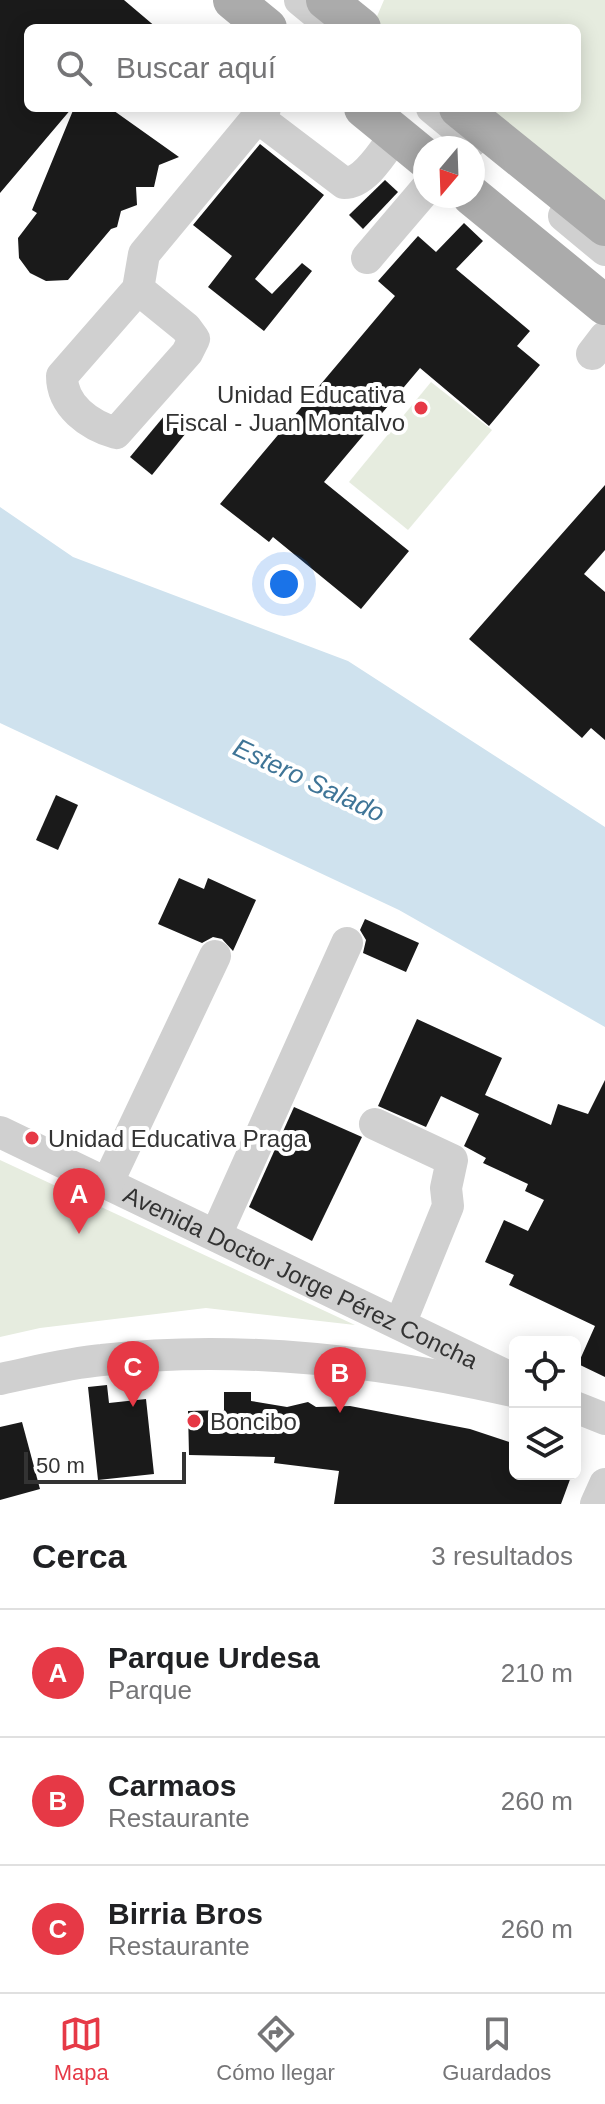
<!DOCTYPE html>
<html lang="es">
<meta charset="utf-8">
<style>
:root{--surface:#fff;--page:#f2f2f2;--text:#202124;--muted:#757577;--line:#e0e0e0;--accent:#e63946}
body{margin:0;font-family:Arial,sans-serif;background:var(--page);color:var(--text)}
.controls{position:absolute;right:24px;bottom:24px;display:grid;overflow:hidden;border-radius:12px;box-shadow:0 4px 20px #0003}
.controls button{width:72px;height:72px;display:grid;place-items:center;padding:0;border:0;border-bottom:2px solid var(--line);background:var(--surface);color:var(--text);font:40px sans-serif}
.compass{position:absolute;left:413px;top:136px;width:72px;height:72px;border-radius:50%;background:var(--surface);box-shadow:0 4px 20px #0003;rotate:199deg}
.scale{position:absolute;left:24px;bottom:20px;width:162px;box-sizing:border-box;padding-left:8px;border:4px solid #333;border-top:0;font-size:22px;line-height:28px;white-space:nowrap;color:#333;-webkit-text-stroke:6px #fff;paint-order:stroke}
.you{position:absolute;left:284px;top:584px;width:28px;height:28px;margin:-20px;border:6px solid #fff;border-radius:50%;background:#1a73e8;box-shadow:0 0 0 12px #1a73e833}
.badge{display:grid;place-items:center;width:52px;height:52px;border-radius:50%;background:var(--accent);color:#fff;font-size:26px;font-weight:700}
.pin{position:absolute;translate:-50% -66px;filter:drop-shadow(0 2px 4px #0008)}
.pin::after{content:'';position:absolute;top:42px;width:28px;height:24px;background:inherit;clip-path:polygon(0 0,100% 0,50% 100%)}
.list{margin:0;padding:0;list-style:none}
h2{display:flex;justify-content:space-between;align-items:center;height:104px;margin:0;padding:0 32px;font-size:34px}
h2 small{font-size:26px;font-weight:400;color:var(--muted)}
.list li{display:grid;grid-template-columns:52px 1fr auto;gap:24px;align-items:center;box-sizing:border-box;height:128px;padding:0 32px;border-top:2px solid var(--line)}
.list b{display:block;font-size:30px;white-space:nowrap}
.list p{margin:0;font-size:26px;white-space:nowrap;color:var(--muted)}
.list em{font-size:26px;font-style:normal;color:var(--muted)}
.icon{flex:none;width:44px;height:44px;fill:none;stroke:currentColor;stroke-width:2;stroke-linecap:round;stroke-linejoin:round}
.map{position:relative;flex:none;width:605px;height:1504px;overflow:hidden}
.search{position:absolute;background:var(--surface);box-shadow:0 4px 20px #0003;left:24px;right:24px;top:24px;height:88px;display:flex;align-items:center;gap:20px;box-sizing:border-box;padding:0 28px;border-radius:12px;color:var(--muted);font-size:30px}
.sheet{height:488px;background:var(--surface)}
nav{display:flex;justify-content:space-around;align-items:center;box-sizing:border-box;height:112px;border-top:2px solid var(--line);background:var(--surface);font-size:22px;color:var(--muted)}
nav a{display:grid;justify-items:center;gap:4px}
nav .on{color:var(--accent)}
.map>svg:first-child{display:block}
.green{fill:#e6ecdf}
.water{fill:#cfe2ee}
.building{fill:#1a1a1a}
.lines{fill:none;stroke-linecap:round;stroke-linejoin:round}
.minor{stroke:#d0d0d0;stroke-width:32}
.major{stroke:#ababab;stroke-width:40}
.poi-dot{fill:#e63946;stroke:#fff;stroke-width:3}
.labels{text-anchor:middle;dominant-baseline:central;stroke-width:8;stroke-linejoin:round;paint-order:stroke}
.poi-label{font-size:24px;fill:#333;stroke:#fff;text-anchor:start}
.street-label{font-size:24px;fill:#333;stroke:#fff}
.water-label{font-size:26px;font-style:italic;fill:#3f7597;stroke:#fff}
</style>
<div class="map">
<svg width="605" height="1504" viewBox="0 0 605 1504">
<rect width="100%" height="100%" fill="#fff"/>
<!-- green -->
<g class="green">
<polygon points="384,0 605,0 605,210 481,108 577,108 577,28 383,28 375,21"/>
<polygon points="431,382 492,430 408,530 349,482"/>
<polygon points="0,1160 355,1325 206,1308 40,1328 0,1337"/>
</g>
<!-- water -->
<polygon class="water" points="0,507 73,557 348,661 605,827 605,1027 399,910 0,723"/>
<!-- building -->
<g class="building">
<polygon points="0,0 124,0 157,28 28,28 28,108 72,108 0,193"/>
<polygon points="74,108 110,108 179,157 159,165 154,187 136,187 137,205 121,211 117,227 111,229 68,280 46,281 30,273 19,258 18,238 37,213 32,210"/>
<polygon points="260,144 324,195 255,279 272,294 302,263 312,271 264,331 208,287 232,256 193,225"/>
<polygon points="385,180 398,192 363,229 349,215"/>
<polygon points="464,223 483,241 456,269 530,331 517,346 540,365 489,426 420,368 324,482 409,551 361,609 273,537 269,542 220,504 395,296 378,281 418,236 436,252"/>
<polygon points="165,415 186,433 152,475 130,457"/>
<polygon points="605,485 605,550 584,574 605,592 605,740 591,728 582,738 469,639"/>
<polygon points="56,795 78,805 58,850 36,840"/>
<polygon points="179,878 204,889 208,878 256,900 233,951 222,939 213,937 202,943 158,924"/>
<polygon points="365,919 419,943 406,972 363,953 366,940 360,930"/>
<polygon points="417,1019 502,1058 485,1095 551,1125 558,1104 588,1114 605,1080 605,1377 578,1364 595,1326 509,1285 514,1275 485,1262 504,1220 528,1231 544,1200 525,1191 528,1184 483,1163 486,1158 464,1146 479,1114 441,1096 426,1127 378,1106"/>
<polygon points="294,1107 362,1137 312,1241 249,1207"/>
<polygon points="107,1385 109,1403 146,1399 154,1474 98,1480 88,1387"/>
<polygon points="224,1392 251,1392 251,1401 287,1407 308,1402 316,1407 350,1406 470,1429 515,1444 515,1474 572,1474 561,1504 334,1504 339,1471 274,1463 275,1457 189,1455 188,1411 224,1410"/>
<polygon points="22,1422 40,1489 0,1500 0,1427"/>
</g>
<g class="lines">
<!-- minor -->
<g class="minor">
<polyline points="300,0 334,28"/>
<polyline points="432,108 472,141"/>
<path d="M257 117 344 183C366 183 384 150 396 134"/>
<polyline points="564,216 605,250"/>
<polyline points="367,258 425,190"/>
<path d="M138 289 186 328 194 339 187 353 116 433C89 425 62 406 62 376L138 289 144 254 265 108"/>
<polyline points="592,354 605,337"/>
<polyline points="375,1124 452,1160 446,1188 448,1206 400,1324"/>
<path id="s1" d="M0 1132 515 1380"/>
<polyline points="107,1184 215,956"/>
<polyline points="216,1235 347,943"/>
<path d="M0 1379C34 1372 68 1363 102 1360 238 1344 379 1361 512 1391"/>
<polyline points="575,1407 605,1419"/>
<polyline points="596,1504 605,1484"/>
</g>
<!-- major -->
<g class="major">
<polyline points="233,0 267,28"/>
<polyline points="326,0 361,28"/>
<polyline points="364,108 425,158"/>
<polyline points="459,108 605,226"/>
<polyline points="472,196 605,305"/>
</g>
</g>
<!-- markers -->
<g class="poi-dot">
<circle cx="421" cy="408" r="8"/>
<circle cx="32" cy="1138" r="8"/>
<circle cx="194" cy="1421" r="8"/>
</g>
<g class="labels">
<!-- poi labels -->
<g class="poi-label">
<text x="405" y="394" text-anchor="end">Unidad Educativa<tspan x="405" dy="28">Fiscal - Juan Montalvo</tspan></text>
<text x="48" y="1138">Unidad Educativa Praga</text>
<text x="210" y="1421">Boncibo</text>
</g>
<!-- street labels -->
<g class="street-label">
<text stroke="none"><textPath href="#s1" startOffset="334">Avenida Doctor Jorge Pérez Concha</textPath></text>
</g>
<!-- water labels -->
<g class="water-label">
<text transform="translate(309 780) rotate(25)">Estero Salado</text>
</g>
</g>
</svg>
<div class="controls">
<button><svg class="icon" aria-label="locate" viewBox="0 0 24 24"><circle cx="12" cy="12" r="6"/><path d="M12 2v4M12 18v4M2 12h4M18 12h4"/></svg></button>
<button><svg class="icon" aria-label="layers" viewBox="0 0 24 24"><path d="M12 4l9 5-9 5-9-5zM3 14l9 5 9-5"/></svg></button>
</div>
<svg class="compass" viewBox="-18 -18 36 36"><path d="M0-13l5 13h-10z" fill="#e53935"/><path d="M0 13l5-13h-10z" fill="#757577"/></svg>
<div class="scale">50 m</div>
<div class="you"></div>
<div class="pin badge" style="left:79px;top:1234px">A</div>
<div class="pin badge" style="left:340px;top:1413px">B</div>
<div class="pin badge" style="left:133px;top:1407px">C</div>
<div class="search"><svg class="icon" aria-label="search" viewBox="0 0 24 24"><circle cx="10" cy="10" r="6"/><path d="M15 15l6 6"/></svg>Buscar aquí</div>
</div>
<section class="sheet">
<h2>Cerca<small>3 resultados</small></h2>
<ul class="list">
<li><span class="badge">A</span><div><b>Parque Urdesa</b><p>Parque</p></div><em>210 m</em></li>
<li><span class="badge">B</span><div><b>Carmaos</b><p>Restaurante</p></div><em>260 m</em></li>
<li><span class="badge">C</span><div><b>Birria Bros</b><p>Restaurante</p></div><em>260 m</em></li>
</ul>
</section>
<nav>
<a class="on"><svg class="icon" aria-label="map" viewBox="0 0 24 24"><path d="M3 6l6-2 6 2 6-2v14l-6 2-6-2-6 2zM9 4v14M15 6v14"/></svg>Mapa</a>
<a><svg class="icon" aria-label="directions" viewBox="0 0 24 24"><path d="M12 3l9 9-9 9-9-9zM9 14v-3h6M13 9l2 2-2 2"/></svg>Cómo llegar</a>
<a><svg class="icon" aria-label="saved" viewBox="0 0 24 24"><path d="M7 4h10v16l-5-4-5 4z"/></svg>Guardados</a>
</nav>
